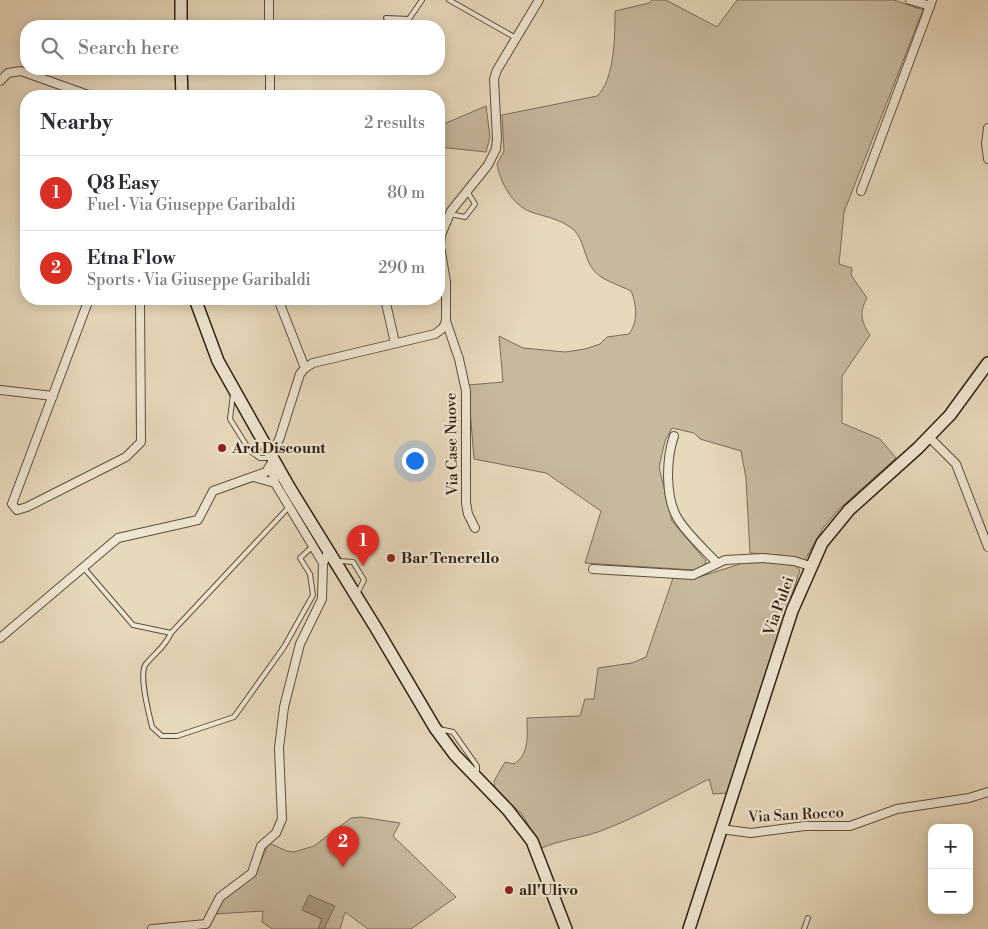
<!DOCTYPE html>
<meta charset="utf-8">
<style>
:root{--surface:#fff;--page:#f7f7f7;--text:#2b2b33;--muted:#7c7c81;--line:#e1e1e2;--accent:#d93025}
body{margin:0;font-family:"Libre Bodoni",serif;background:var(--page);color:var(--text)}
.controls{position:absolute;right:15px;bottom:15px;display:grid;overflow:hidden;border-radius:10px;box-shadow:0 2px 12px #0003}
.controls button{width:45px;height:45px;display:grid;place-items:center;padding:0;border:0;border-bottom:1px solid var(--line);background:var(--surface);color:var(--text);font:25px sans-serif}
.you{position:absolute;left:414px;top:460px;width:18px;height:18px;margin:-12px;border:4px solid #fff;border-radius:50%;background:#1a73e8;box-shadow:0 0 0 8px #1a73e833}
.badge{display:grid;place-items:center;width:32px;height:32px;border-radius:50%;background:var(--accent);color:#fff;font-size:16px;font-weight:700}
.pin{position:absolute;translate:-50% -41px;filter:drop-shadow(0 1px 2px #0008)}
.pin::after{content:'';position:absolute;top:26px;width:18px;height:15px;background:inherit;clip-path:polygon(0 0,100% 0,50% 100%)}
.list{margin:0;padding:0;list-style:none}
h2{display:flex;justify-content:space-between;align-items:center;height:65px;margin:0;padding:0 20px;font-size:21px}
h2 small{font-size:16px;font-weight:400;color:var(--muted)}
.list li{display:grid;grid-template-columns:32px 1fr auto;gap:15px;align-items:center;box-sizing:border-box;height:75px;padding:0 20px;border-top:1px solid var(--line)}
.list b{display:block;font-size:19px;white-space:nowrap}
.list p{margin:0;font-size:16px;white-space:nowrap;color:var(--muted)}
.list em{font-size:16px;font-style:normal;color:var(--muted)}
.icon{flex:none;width:28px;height:28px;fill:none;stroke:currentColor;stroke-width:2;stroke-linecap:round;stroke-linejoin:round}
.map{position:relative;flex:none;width:988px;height:929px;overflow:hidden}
.search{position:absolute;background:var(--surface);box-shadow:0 2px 12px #0003;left:20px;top:20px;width:425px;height:55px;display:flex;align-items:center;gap:12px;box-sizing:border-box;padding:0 18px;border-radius:20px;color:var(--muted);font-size:19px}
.panel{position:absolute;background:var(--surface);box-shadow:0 2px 12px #0003;left:20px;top:90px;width:425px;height:215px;border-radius:20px}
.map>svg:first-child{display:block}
.green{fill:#c7b99e;stroke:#7a6c58}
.water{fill:#a89a81;stroke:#776954}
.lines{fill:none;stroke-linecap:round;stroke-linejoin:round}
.lane-casing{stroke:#5c4e3c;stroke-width:6}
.street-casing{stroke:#5c4e3c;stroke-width:10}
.secondary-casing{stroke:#2d1f11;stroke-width:14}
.lane{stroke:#efe6d3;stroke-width:4}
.street{stroke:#efe6d3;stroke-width:8}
.secondary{stroke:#efe6d3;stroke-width:11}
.poi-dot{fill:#8f2418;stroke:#efe6d3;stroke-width:2}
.labels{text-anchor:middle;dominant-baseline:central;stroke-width:4.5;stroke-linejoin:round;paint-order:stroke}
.street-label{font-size:15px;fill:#2d1f11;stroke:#efe6d3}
.poi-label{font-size:15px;font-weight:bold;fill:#2d1f11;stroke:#efe6d3;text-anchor:start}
</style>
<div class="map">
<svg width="988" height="929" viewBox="0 0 988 929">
<rect width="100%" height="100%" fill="#e7d9bb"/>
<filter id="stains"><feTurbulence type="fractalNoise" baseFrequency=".004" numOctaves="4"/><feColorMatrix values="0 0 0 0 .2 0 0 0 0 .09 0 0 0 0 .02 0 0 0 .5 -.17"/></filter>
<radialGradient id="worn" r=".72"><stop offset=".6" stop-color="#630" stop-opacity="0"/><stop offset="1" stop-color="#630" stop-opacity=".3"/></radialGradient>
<!-- green -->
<g class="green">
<path d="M652 0H666L717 27 737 0H894L923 10 844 212 839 264 852 268 851 275 867 298C859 312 861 322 870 335L842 376V423L880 439 896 458 839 509 823 528 805 560 779 555 750 553 746 478 741 451 700 439 694 433 672 428 665 441 659 467 672 521 706 561 703 568 694 570 585 563 601 511 546 473 474 459 468 385 503 382 499 336 523 348 565 352 585 349 600 344 607 337 629 334C638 322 637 305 631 291 620 285 599 280 592 268 584 257 584 240 574 230 561 219 546 217 531 212 512 205 500 182 497 164L504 151 502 115 597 96C615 80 615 34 615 11L649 3Z"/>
<polygon points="486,106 490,137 486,152 439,147 439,126"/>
<path d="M781 562 794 565 800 570 727 793 713 794 709 779C673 797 636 818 598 832 580 838 560 840 542 848L522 814 495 789 494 781 505 762 514 764C530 754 527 735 527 718L580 716 585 699H594L598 668 632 663 646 657 673 578H696L743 563Z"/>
<polygon points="361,817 400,823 393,836 456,897 411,929 368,929 345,912 340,929 272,929 262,922 263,911 214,914 220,899 254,876 269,843 287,851 294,852 314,846 351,818"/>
</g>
<!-- water -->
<polygon class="water" points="309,895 335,906 324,929 318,929 322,919 302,910"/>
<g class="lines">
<defs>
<g id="lane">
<polyline points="449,0 516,38"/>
<polyline points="386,18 409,19 422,0"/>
<polyline points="450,214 465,217 475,204 467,191"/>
<polyline points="233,394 230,419 250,451 260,458 270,458"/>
<polyline points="339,561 353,562 364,580 358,592"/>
<polyline points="84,568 133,625 171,633 289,507"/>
<path d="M171 633C165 647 155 653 146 664 138 674 149 713 152 727L162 736H177L234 717 284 647 313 595 310 574 300 558 313 546"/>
<polyline points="439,729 453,732 477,766 477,775"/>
<polyline points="804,929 808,918"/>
</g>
<g id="street">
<polyline points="269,0 269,26"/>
<polyline points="910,0 930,6 932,0"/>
<polyline points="270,69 270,96"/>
<polyline points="0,81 8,73 21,71 91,96"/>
<polyline points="988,128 986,144 988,159"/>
<polyline points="861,191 930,6"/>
<polyline points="89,299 12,504 17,510 27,507 126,457 141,442 140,299"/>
<polyline points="278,299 305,368"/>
<polyline points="385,299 395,343"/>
<polyline points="0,390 53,396"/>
<path d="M674 436C666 459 665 498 678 519 688 535 704 549 717 563"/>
<polyline points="929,437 956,464 988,547"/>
<polyline points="269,449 277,444 280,437 300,374 305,368 313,363 435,334 443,328 446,321"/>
<polyline points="271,466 275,483 323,563"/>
<polyline points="254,477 275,483"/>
<polyline points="475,528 468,514 466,503 466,391 459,359 446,321 446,282 440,246 441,235 451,211 488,165 496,149 497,138 494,79 497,70 539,0"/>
<polyline points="593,569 693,575 725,560 763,558 794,561 810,566"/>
<polyline points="0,638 118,538 198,520 213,491 266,472 274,459"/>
<polyline points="721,829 751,833 805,826 850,826 897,809 969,798 988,792"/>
<polyline points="152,929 206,924 220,897 252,873 261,846 276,833 282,819 279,748 284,707 300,644 322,599 323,563 328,553"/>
</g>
<g id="secondary">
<polyline points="181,0 181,26"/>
<polyline points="181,69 182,96"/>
<polyline points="195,299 218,361 289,487 376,628 435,728 455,755 508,810 532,841 566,929"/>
<polyline points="689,929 792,611 822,543 849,510 918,448 950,415 988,363"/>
</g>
</defs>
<!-- lane casing -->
<use href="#lane" class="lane-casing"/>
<!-- street casing -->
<use href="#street" class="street-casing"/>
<!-- secondary casing -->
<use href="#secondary" class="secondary-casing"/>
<!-- lane -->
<use href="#lane" class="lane"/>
<!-- street -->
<use href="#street" class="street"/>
<!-- secondary -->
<use href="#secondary" class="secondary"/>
</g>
<!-- markers -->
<g class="poi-dot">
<circle cx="222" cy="448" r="5"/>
<circle cx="391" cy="558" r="5"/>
<circle cx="509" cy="890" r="5"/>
</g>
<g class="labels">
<!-- street labels -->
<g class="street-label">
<text transform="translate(452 444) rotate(-91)">Via Case Nuove</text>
<text transform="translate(779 606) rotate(-70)">Via Pulei</text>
<text transform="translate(796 815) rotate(-3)">Via San Rocco</text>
</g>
<!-- poi labels -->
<g class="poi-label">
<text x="232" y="448">Ard Discount</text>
<text x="401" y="558">Bar Tenerello</text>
<text x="519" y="890">all'Ulivo</text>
</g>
</g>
<rect width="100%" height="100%" filter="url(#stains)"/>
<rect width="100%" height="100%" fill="url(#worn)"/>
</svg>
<div class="controls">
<button>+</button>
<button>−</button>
</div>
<div class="you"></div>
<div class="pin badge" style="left:363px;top:566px">1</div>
<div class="pin badge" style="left:343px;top:867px">2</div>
<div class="search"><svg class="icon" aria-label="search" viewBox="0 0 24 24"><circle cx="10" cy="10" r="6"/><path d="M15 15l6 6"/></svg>Search here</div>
<section class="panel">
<h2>Nearby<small>2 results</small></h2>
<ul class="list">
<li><span class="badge">1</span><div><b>Q8 Easy</b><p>Fuel · Via Giuseppe Garibaldi</p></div><em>80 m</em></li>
<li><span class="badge">2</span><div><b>Etna Flow</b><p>Sports · Via Giuseppe Garibaldi</p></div><em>290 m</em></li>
</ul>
</section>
</div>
